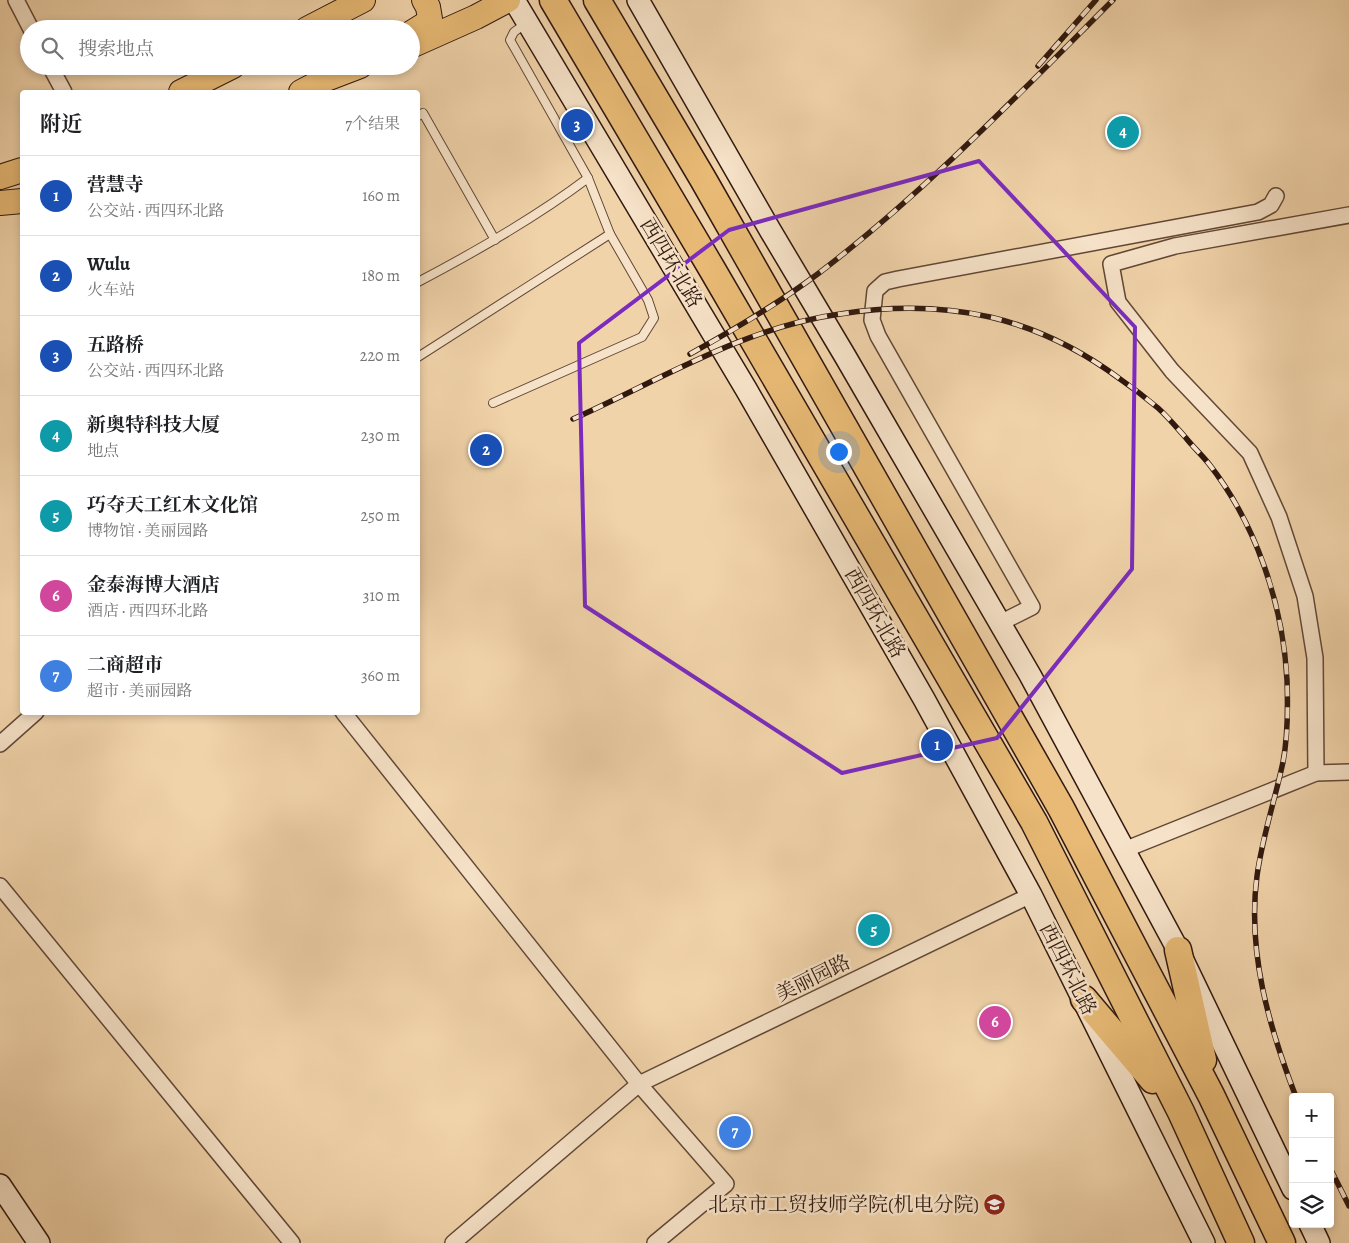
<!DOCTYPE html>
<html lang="zh">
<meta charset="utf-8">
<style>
:root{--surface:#fff;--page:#f6f6f6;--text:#202124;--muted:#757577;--line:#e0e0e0;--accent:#8f2418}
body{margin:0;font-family:Alegreya,"Noto Serif SC",serif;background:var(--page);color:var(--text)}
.controls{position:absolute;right:15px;bottom:15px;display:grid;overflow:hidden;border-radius:5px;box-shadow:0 2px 8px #0003}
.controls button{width:45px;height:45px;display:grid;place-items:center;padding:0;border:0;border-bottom:1px solid var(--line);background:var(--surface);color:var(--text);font:25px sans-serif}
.you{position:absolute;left:838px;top:451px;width:18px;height:18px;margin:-12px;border:4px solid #fff;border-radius:50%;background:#1a73e8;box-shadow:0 0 0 8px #1a73e833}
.badge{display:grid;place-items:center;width:32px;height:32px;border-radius:50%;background:var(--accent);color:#fff;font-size:16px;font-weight:700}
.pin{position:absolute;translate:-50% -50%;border:2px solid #fff;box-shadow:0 1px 5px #0006}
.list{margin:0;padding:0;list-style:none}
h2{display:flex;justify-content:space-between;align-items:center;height:65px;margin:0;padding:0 20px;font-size:21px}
h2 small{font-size:16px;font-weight:400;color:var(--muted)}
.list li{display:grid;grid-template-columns:32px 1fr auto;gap:15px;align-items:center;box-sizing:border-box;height:80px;padding:0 20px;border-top:1px solid var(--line)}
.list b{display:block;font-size:19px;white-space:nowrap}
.list p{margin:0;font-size:16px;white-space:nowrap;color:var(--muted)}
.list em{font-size:16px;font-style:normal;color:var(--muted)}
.icon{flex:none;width:28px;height:28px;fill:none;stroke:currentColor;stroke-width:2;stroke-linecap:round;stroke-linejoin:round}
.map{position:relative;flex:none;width:1349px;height:1243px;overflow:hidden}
.search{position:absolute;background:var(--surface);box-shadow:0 2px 8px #0003;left:20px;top:20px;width:400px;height:55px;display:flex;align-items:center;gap:12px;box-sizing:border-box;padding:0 18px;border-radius:28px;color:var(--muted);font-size:19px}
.panel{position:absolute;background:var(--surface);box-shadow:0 2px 8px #0003;left:20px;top:90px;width:400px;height:625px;border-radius:5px}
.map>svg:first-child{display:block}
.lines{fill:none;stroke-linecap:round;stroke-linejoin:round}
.lane-casing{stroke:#614836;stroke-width:10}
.street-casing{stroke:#614836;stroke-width:18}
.secondary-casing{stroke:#31190f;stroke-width:24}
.primary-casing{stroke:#31190f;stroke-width:26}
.highway-casing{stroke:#31190f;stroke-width:29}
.lane{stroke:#f6e2c8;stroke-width:8}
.street{stroke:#f6e2c8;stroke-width:15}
.secondary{stroke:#f6e2c8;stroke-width:21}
.primary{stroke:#e8ba75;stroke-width:24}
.highway{stroke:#e8ba75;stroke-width:26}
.rail-casing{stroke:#31190f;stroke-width:5.5}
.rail{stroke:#f6e2c8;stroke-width:4;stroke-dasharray:11;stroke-linecap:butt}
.marked{fill:none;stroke:#7b2cbf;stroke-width:4;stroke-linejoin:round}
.labels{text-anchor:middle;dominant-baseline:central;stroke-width:5;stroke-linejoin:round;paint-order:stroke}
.street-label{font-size:20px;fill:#31190f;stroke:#f6e2c8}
.poi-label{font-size:20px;fill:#31190f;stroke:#f6e2c8;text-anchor:end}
</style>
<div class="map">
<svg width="1349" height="1243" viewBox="0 0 1349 1243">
<rect width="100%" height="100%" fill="#f1d3aa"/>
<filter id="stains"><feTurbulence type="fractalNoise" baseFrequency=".004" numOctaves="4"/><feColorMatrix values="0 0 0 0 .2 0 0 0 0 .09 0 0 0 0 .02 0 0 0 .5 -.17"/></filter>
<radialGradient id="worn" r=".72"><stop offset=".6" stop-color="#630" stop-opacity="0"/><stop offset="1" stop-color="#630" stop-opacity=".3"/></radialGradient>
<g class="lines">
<defs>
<g id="lane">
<polyline points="418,116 423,113 495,240"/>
<path d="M418 282C477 251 535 218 588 178"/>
<polyline points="418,357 610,234 588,178 510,40 514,32 525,24"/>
<polyline points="493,403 642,337 654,318 648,300 610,234"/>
</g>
<g id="street">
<polyline points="16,0 31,29"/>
<polyline points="50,66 64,92"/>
<polyline points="1000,623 1032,607 878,336 872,320 875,291 885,282 898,279 1258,212 1271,205 1276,196"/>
<polyline points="343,712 639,1084 726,1184 655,1243"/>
<polyline points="0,744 36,712"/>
<polyline points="1316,773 1315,658 1305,596 1279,517 1250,453 1172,371 1118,302 1111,264 1175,246 1349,215"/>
<polyline points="1124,850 1316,773 1349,772"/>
<polyline points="0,886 292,1243"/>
<polyline points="453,1243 639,1084 1031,895"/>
</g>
<g id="secondary">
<polyline points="514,0 746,389 924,699 1031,895 1204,1243"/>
<polyline points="638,0 770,230 845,356 1030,675 1178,950 1293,1189"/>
<polyline points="0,1185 39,1243"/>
<polyline points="1310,1224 1319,1243"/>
</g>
<g id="primary">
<polyline points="307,29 363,0"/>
<polyline points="411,33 424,25 430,19 428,7 424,0"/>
<polyline points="411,46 476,17 508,0"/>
<polyline points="181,92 233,66"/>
<polyline points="301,92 326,79 360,66"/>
<polyline points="0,177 22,170"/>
<polyline points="0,203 22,201"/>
</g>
<g id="highway">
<polyline points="553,0 712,269 1034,822 1181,1112 1241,1243"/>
<polyline points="597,0 703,179 1061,808 1211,1095 1282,1243"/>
<polyline points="1178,950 1203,1060"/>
<polyline points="1084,999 1153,1080"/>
</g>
</defs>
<!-- lane casing -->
<use href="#lane" class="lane-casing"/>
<!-- street casing -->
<use href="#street" class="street-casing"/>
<!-- secondary casing -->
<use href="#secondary" class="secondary-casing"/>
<!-- primary casing -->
<use href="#primary" class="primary-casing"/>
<!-- highway casing -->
<use href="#highway" class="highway-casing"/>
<!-- lane -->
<use href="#lane" class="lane"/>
<!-- street -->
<use href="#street" class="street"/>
<!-- secondary -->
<use href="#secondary" class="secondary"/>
<!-- primary -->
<use href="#primary" class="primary"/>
<!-- highway -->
<use href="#highway" class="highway"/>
<defs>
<g id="rail">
<polyline points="1038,66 1096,0"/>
<path d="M690 354C735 329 778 304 819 273 925 192 1018 95 1113 0"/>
<path d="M573 419C660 380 745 327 840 314 890 306 941 306 990 317 1037 328 1081 350 1120 379 1133 388 1146 398 1158 408 1168 417 1177 428 1186 438 1193 447 1202 455 1209 464 1256 524 1283 604 1287 680 1288 708 1288 736 1283 762 1275 800 1262 838 1257 876 1247 952 1269 1027 1296 1097"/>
<polyline points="1330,1168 1349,1206"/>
</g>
</defs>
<!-- rail casing -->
<use href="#rail" class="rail-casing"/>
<!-- rail -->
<use href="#rail" class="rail"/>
</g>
<!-- marked area -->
<path class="marked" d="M979 161 1135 327 1132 569 997 738 842 773 585 606 579 343 729 230Z"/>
<!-- icons -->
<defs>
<symbol id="university-disc" viewBox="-11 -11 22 22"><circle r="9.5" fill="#8f2418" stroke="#f6e2c8"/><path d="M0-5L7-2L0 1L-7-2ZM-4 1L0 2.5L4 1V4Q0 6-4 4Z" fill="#fff"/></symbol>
</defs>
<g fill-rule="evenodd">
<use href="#university-disc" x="982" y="1192" width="25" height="25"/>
</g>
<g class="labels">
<!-- street labels -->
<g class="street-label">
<text transform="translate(671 263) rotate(59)">西四环北路</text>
<text transform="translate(875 613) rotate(60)">西四环北路</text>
<text transform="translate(1068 969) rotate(63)">西四环北路</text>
<text transform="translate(813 978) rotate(-26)">美丽园路</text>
</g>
<!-- poi labels -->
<g class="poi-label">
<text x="979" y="1204">北京市工贸技师学院(机电分院)</text>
</g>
</g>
<rect width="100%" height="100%" filter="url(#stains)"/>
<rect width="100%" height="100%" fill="url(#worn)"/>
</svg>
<div class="controls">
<button>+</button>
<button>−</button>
<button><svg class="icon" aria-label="layers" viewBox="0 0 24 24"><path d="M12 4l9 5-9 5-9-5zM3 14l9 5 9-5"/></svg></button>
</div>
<div class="you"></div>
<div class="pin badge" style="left:937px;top:745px;background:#1a4fb4">1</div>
<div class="pin badge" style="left:486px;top:450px;background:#1a4fb4">2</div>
<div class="pin badge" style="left:577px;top:125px;background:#1a4fb4">3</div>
<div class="pin badge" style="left:1123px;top:132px;background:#0f9aa8">4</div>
<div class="pin badge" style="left:874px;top:930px;background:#0f9aa8">5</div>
<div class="pin badge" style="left:995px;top:1022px;background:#d1479c">6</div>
<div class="pin badge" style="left:735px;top:1132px;background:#3f7fe0">7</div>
<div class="search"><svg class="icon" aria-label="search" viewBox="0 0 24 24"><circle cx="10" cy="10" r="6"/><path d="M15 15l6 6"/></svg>搜索地点</div>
<section class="panel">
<h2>附近<small>7个结果</small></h2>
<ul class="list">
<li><span class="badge" style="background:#1a4fb4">1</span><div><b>营慧寺</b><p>公交站 · 西四环北路</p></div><em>160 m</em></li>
<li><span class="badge" style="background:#1a4fb4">2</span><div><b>Wulu</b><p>火车站</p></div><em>180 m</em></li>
<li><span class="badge" style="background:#1a4fb4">3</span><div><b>五路桥</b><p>公交站 · 西四环北路</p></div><em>220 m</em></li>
<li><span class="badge" style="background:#0f9aa8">4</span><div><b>新奥特科技大厦</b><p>地点</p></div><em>230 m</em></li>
<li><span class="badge" style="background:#0f9aa8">5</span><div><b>巧夺天工红木文化馆</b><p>博物馆 · 美丽园路</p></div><em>250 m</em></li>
<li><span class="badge" style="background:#d1479c">6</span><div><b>金泰海博大酒店</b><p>酒店 · 西四环北路</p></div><em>310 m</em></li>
<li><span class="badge" style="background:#3f7fe0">7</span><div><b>二商超市</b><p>超市 · 美丽园路</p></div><em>360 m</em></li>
</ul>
</section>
</div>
